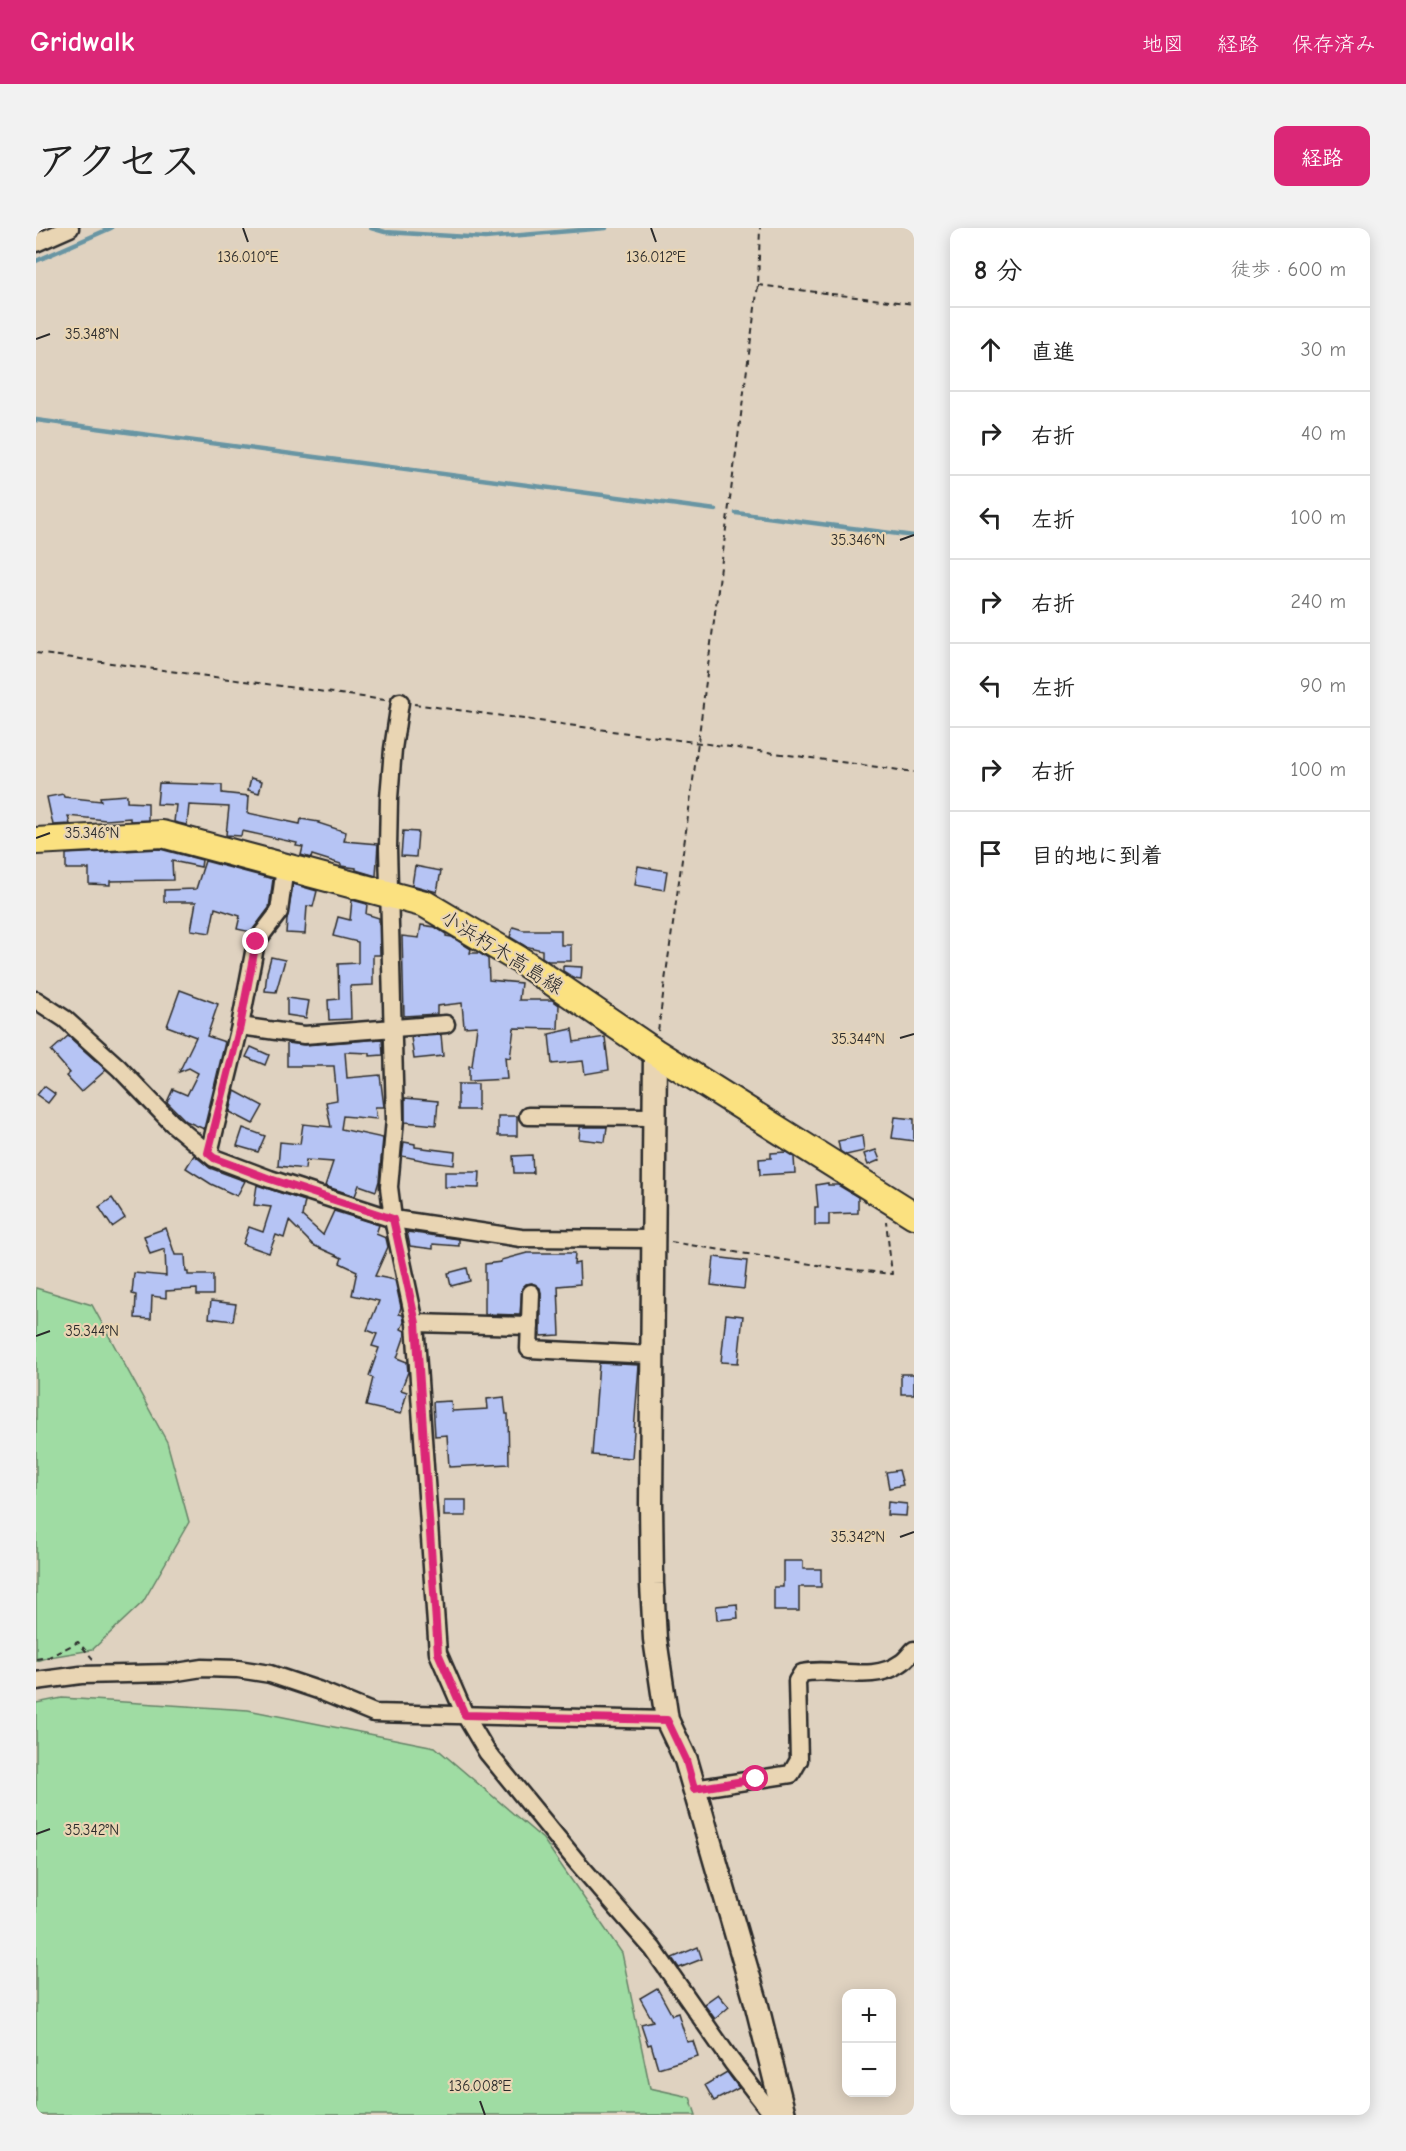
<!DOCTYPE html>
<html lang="ja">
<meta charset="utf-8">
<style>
:root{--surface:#fff;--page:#f2f2f2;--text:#222;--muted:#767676;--line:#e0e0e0;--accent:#db2777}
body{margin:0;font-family:"Comic Neue","Klee One",sans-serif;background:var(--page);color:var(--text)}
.controls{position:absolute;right:18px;bottom:18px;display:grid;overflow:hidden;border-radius:12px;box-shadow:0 3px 15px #0003}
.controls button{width:54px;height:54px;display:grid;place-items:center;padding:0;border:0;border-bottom:2px solid var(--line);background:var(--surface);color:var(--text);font:30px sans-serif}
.stop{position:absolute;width:18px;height:18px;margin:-14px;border:4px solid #db2777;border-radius:50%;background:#fff}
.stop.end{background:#db2777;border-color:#fff;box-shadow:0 2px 6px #0008}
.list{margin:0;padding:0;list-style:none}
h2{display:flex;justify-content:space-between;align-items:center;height:78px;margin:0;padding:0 24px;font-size:26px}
h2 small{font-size:20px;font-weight:400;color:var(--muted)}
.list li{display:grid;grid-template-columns:39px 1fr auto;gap:18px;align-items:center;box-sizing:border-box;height:84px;padding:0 24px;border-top:2px solid var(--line)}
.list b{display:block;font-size:22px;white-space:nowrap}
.list em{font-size:20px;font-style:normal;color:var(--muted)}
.icon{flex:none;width:33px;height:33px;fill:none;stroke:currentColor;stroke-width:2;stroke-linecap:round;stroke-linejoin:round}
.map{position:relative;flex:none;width:878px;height:1887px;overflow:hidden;border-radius:12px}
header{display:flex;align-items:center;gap:36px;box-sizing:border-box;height:84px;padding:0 30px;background:var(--accent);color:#fff}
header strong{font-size:28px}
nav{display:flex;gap:33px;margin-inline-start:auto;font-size:21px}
.intro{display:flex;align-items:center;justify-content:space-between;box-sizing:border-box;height:144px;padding:0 36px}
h1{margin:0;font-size:42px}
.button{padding:15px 27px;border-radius:12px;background:var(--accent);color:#fff;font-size:21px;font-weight:700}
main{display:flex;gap:36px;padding:0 36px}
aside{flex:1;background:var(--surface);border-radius:12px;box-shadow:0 3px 15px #0003}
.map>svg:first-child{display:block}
.green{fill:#9fdca3;stroke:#658467;stroke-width:1.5}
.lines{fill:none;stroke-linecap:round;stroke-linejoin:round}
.stream{stroke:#6895a3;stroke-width:4.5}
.building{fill:#b6c4f4;stroke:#2b2b2b;stroke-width:1.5}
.street-casing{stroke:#2b2b2b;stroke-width:21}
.secondary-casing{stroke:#2b2b2b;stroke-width:27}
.primary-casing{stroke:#2b2b2b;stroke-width:30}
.path{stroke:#2b2b2b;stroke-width:2;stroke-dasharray:6 4.5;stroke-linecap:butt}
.street{stroke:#e9d5b3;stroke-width:16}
.secondary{stroke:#e9d5b3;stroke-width:22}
.primary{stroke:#fbe180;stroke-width:26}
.route{stroke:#db2777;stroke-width:8}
.ticks{fill:none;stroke:#2b2b2b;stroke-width:2}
.labels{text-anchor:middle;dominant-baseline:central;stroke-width:4.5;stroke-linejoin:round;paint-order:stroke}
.street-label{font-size:20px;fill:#2b2b2b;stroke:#e9d5b3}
.ticks-label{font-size:15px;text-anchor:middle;fill:#2b2b2b;stroke:#e9d5b3;stroke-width:4.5;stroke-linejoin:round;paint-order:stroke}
</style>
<header>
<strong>Gridwalk</strong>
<nav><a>地図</a><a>経路</a><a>保存済み</a></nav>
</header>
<div class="intro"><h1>アクセス</h1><a class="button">経路</a></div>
<main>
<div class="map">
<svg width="878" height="1887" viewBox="0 0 878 1887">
<rect width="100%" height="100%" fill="#dfd2c0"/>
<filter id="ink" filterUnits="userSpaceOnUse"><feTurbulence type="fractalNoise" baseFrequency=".0167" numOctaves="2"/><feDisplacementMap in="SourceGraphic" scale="12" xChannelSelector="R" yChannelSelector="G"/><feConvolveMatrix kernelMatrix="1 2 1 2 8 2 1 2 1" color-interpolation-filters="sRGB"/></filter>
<g filter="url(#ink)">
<!-- green -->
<g class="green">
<polygon points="0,1060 56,1077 131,1214 153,1294 107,1374 56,1422 13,1429 0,1433"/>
<polygon points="26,1470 212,1482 399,1519 507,1611 586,1725 614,1860 654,1869 660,1887 0,1887 0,1475"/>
</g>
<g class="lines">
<!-- stream -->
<g class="stream">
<polyline points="335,0 349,4 449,10 570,0"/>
<polyline points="0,33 75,0"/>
<polyline points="0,192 680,282"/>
<polyline points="700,285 878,308"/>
</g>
</g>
<!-- building -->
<g class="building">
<polygon points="215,550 226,553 223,565 212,562"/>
<polygon points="123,555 186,557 186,565 213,568 212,585 264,596 265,591 283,594 282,595 310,604 308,613 342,616 340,648 320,642 320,640 305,638 305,636 276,627 275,630 265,627 267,619 260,618 261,615 206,603 205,608 190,607 193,579 153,577 151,597 138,594 140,577 121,576"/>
<polygon points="27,566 28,569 65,573 64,569 91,567 91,574 112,575 112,592 94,593 94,590 70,592 32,588 34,596 17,597 11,569"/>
<polygon points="367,603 382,604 380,629 365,628"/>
<polygon points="124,621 166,632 165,639 136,633 137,652 74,653 74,657 53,656 53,641 30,641 30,626"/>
<polygon points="169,633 237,651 233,680 215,704 201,701 204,688 179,680 174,705 155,702 160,674 128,674 128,662 160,661"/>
<polygon points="379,638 405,643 401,664 376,657"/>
<polygon points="602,638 631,643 628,662 599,657"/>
<polygon points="257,656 281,663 277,679 271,678 269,706 250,705 251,691"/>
<polygon points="316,672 331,676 330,686 343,690 344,727 337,727 337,757 314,758 315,791 293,792 292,772 303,771 302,736 322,735 322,714 297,708 302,689 314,692"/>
<polygon points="385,697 399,699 410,706 410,708 416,709 435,721 434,725 443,725 452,731 453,752 485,755 483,772 516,772 523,777 522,801 478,800 474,830 469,829 471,851 433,853 433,838 436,838 441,798 428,799 426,775 401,778 401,786 368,788 366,708 383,710"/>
<polygon points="477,699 487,702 525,702 525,717 535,717 535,733 512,733 506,729 506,722 489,718 474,709"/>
<polygon points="235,729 249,732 240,764 229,763 231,744"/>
<polygon points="527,738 546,739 545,751 538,750 527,743"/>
<polygon points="144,762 182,776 171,808 189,814 168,901 150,893 131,874 137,861 151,867 162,845 153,840 143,844 160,809 131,798"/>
<polygon points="251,770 273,773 270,790 251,787"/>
<polygon points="536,801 538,814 569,809 573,842 549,846 547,833 516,836 513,806"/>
<polygon points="405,807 407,828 378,831 375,809"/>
<polygon points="32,808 70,842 45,864 30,848 34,845 15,823"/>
<polygon points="346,811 347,827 334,828 334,825 309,824 311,850 344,847 348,879 339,879 341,891 307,888 305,901 347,910 343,953 340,963 323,957 319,968 289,958 297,934 270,932 269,941 242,938 244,914 264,916 267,896 295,899 290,874 301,872 298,838 251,838 251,815 269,817"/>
<polygon points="215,819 233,827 229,837 210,829"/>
<rect x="422" y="856" width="20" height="26"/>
<polygon points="8,858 19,866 12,875 1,867"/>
<polygon points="199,863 227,878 217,896 194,884"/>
<polygon points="369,870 402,873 400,897 369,894"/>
<rect x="462" y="888" width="19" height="20"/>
<polygon points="859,889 878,891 878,913 856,910"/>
<polygon points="544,899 571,899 569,914 543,911"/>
<polygon points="207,900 229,908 222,924 201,918"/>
<polygon points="826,908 828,923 810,927 804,923 802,913"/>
<polygon points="368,914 379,916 379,919 419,924 418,937 395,934 366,928"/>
<polygon points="840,922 844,932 832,937 828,926"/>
<polygon points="750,924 758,929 759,945 724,947 723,931 735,930 735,925"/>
<polygon points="158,927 174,940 209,953 201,968 175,956 150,940"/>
<polygon points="496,927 497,945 478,945 477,928"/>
<polygon points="409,944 444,944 443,960 409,959"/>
<polygon points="792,955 792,957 802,957 822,969 822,985 793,986 793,997 779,997 779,979 782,979 780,957"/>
<polygon points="221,957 269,973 266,988 287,1007 298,983 343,997 340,1006 350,1010 352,1019 339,1048 359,1052 365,1079 363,1086 367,1087 368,1094 365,1101 369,1103 369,1107 361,1130 371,1134 372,1144 365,1162 371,1164 365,1186 330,1178 337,1150 333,1148 343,1120 336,1118 341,1106 331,1102 343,1073 316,1067 321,1043 304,1035 306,1030 277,1017 253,993 248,1010 240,1007 233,1025 207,1016 213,999 227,1004 235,979 218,977"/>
<polygon points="76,970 89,990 76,999 63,979"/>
<polygon points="130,1000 139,1027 149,1027 150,1044 152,1044 152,1047 177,1047 177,1067 161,1067 161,1061 130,1063 130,1070 116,1068 115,1091 99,1090 100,1067 96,1066 98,1045 130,1048 129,1021 114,1026 108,1008"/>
<polygon points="371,1004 423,1011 423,1018 397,1016 397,1021 374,1018"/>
<polygon points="491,1025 539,1025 538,1036 543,1035 544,1056 522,1058 524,1107 505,1108 505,1065 504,1060 496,1055 490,1056 486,1060 484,1087 449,1086 449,1036 465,1034 465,1032"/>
<polygon points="678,1029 711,1033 708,1061 675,1057"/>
<polygon points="431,1040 434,1053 415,1058 412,1045"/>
<polygon points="175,1073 200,1076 197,1093 173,1090"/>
<polygon points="690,1086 707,1088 702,1135 685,1134"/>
<polygon points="563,1135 603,1137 596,1230 556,1227"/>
<rect x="865" y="1146" width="13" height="20"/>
<polygon points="468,1169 470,1186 472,1186 473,1236 413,1239 411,1207 399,1208 397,1174 415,1173 416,1183 452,1181 451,1171"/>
<polygon points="863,1242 867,1257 853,1260 850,1244"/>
<rect x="408" y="1272" width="22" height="16"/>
<polygon points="852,1274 871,1276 870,1288 851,1287"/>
<polygon points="747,1333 767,1333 767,1341 785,1341 785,1359 763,1359 763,1383 738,1383 738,1359 747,1359"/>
<polygon points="701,1376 702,1390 681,1392 680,1378"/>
<polygon points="662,1719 666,1731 643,1740 636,1730"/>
<polygon points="621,1760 636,1787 642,1785 651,1814 657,1813 662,1828 622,1840 615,1816 612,1817 605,1796 617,1793 604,1770"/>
<polygon points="682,1766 693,1779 679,1791 668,1776"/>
<polygon points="691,1844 703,1860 678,1873 669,1857"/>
</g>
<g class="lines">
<defs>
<g id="street">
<polyline points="0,15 34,0"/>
<polyline points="364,474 357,521 353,570 352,620 359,891 353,959 357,991 379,1095 402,1425 429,1487 451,1524 541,1634 617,1721 696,1834 737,1887"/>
<polyline points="0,772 29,791 83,840 136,895 178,930 234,951 357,991 485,1010 617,1011"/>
<polyline points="204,798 268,807 410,796"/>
<polyline points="492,888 618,889"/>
<polyline points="173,925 204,798 220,714 243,684 249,639"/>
<polyline points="495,1065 493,1121 616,1127"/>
<polyline points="379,1095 494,1098"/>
<polyline points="0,1453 45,1447 135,1445 166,1440 202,1441 234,1446 282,1462 338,1485 631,1492"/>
<path d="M658 1561 755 1546 763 1532 761 1453 766 1445C797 1438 836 1456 865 1435 870 1432 874 1426 878 1422"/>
</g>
<polyline id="secondary" points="619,824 615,1276 616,1356 619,1411 631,1492 650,1532 720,1774 748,1887"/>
<polyline id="primary" points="0,613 126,606 389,676 487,734 619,824 878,987"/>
</defs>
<!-- street casing -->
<use href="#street" class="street-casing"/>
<!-- secondary casing -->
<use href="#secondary" class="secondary-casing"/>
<!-- primary casing -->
<use href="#primary" class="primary-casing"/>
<!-- path -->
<g class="path">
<polyline points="722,57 878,76"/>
<polyline points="0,425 349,472"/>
<polyline points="378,476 878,544"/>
<polyline points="622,803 656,560 722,57 724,0"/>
<polyline points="635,1014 794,1039 856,1046 850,993"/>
<polyline points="0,1431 13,1429 42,1414 57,1431"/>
</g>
<!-- street -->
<use href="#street" class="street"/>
<!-- secondary -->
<use href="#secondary" class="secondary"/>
<!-- primary -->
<use href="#primary" class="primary"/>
</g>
</g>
<g class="lines" filter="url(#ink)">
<!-- route -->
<polyline class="route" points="220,714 204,798 172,925 178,930 234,951 357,991 380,1095 402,1425 429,1487 631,1492 650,1532 658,1561 720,1551"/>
</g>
<!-- ticks -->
<path class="ticks" d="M207 0 212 14M615 0 620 14M0 111 14 106M864 312 878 307M0 610 14 605M864 810 878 806M0 1108 14 1103M864 1309 878 1304M0 1606 14 1601M444 1873 449 1887"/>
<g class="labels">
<!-- street labels -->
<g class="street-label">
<text transform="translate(466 724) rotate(32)">小浜朽木高島線</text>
</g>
</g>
<g class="ticks-label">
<text x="212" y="34">136.010°E</text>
<text x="620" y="34">136.012°E</text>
<text x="56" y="111">35.348°N</text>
<text x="822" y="317">35.346°N</text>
<text x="56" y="610">35.346°N</text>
<text x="822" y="816">35.344°N</text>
<text x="56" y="1108">35.344°N</text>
<text x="822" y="1314">35.342°N</text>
<text x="56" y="1607">35.342°N</text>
<text x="444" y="1863">136.008°E</text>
</g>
</svg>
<div class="controls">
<button>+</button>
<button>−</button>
</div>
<div class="stop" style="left:720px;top:1551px"></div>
<div class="stop end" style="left:220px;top:714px"></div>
</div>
<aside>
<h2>8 分<small>徒歩 · 600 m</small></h2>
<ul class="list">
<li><svg class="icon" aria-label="ahead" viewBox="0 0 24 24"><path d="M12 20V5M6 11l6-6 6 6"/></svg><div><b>直進</b></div><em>30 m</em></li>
<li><svg class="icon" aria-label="right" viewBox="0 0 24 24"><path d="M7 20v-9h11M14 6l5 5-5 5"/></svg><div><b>右折</b></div><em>40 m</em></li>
<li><svg class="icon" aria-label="left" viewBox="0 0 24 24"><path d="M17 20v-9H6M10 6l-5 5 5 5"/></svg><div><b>左折</b></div><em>100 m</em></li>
<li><svg class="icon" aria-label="right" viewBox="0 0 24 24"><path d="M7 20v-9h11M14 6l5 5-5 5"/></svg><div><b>右折</b></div><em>240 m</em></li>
<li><svg class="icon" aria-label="left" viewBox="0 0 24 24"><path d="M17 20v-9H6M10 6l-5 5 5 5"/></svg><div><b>左折</b></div><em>90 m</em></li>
<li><svg class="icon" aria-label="right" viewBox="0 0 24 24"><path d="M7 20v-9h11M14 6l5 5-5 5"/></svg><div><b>右折</b></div><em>100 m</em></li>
<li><svg class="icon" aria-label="arrive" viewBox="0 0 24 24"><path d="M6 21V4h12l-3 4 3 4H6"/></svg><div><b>目的地に到着</b></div></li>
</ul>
</aside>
</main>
